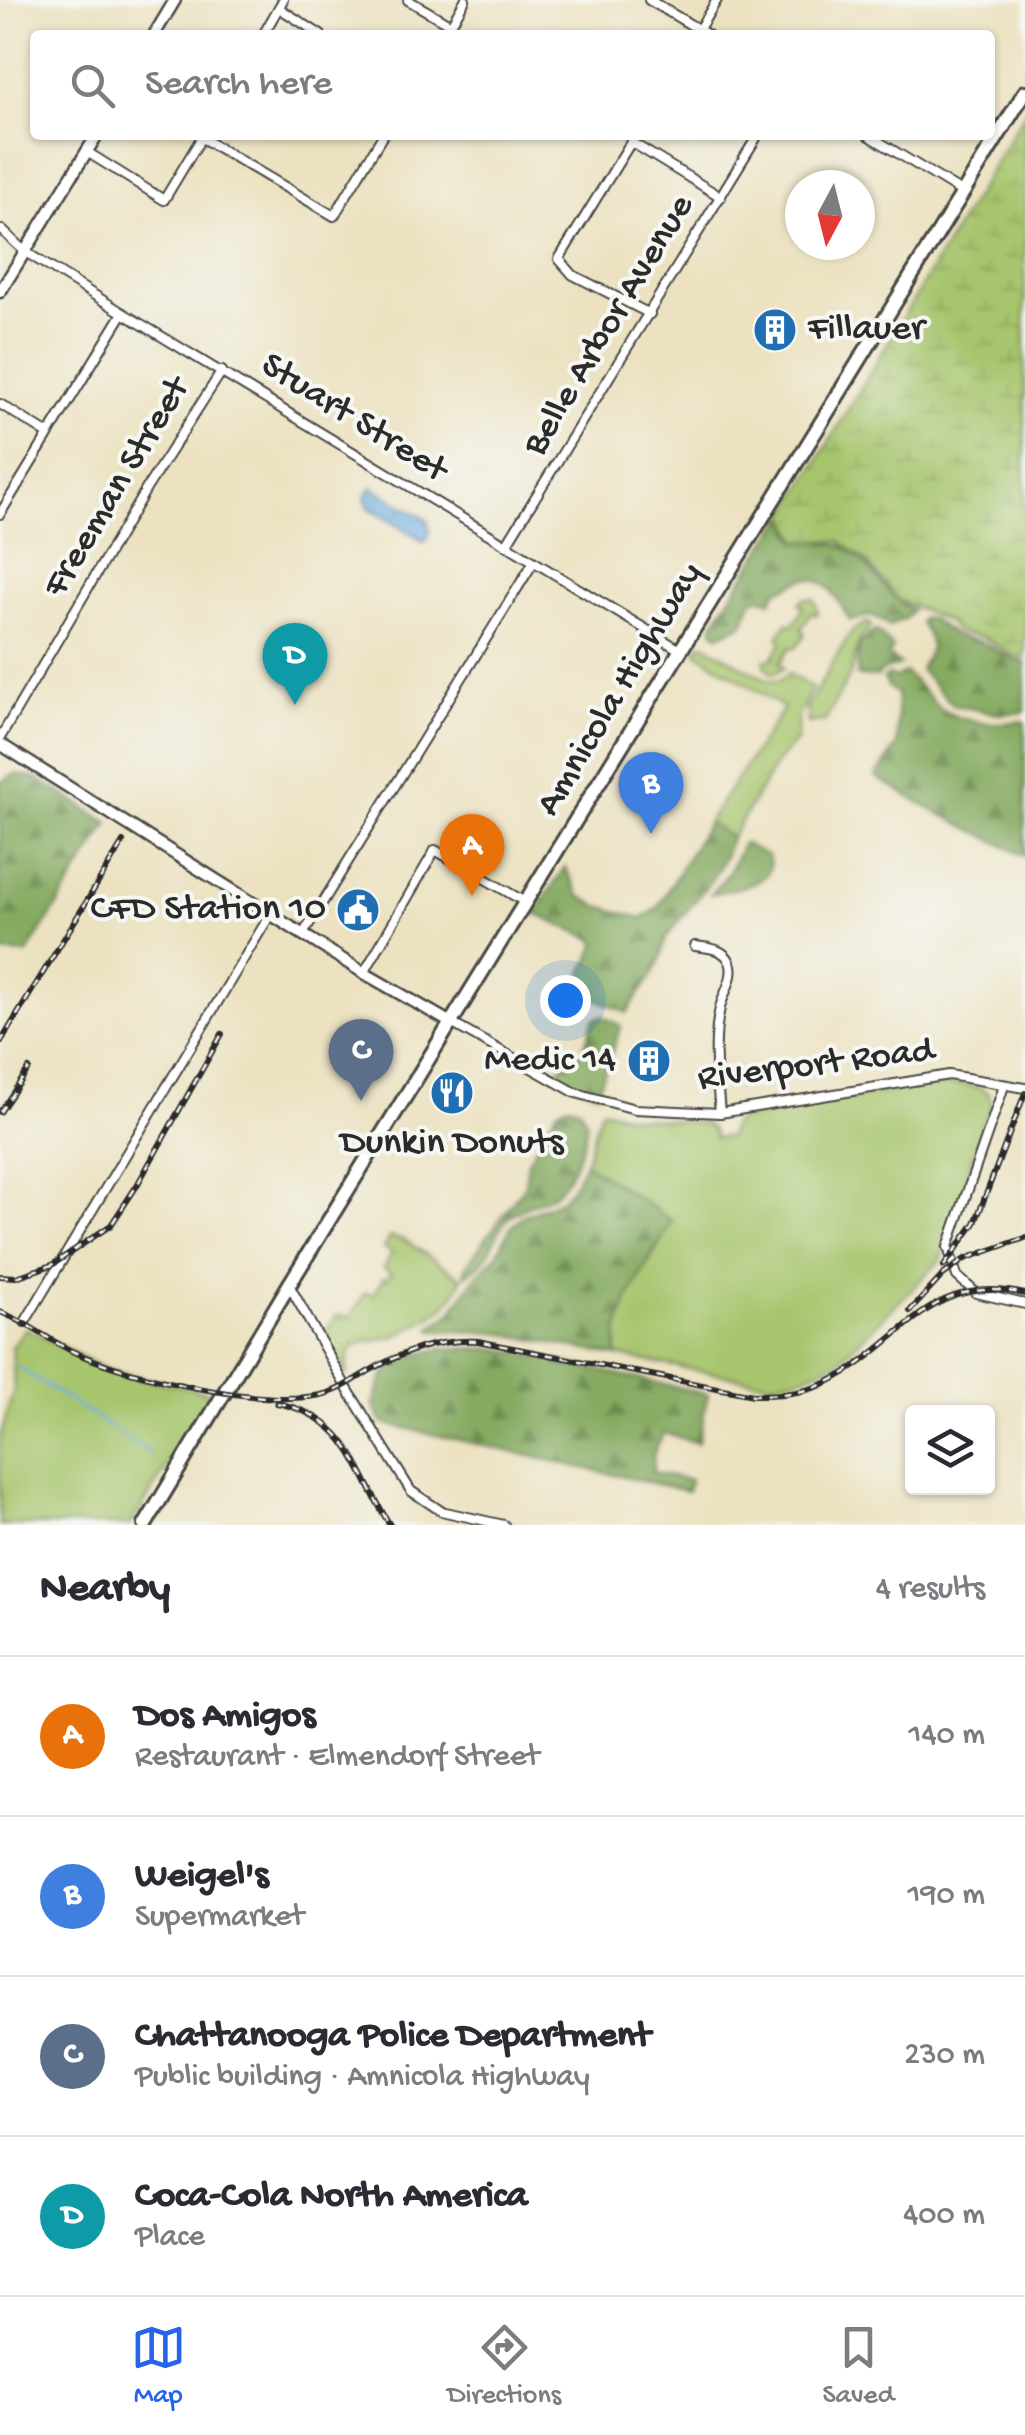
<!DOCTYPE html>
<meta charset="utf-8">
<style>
:root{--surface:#fff;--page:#f7f7f7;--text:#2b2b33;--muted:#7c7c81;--line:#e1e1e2;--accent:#2563eb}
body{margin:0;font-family:"Gochi Hand",sans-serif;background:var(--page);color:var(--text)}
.controls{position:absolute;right:30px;bottom:30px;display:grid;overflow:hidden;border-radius:10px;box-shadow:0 2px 8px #0004}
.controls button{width:90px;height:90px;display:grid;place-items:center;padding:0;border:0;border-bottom:2px solid var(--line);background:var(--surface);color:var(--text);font:50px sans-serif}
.compass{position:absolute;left:785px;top:170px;width:90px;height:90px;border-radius:50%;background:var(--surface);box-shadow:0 2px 8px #0004;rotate:187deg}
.you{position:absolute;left:565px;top:1000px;width:35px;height:35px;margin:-25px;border:8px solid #fff;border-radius:50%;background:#1a73e8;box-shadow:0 0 0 15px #1a73e833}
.badge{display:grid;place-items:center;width:65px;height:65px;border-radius:50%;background:var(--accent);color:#fff;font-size:32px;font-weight:700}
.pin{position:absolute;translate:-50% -82px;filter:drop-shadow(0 2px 5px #0008)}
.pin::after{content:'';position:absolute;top:52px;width:35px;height:30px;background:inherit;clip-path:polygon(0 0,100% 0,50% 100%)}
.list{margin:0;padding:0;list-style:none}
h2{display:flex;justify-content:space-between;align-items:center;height:130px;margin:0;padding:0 40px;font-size:42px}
h2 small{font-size:32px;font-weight:400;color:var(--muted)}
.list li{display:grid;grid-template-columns:65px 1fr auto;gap:30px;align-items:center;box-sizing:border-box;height:160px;padding:0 40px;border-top:2px solid var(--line)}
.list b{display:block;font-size:38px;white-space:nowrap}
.list p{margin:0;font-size:32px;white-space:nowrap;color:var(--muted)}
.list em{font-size:32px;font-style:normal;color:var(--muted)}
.icon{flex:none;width:55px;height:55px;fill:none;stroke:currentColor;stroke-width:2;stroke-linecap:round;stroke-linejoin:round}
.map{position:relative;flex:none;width:1025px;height:1525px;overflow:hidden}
.search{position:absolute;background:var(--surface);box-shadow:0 2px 8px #0004;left:30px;right:30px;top:30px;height:110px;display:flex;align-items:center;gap:25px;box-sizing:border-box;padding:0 35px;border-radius:10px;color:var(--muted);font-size:38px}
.sheet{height:770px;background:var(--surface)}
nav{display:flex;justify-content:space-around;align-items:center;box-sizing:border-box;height:140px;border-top:2px solid var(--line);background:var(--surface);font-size:28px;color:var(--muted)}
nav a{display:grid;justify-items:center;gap:5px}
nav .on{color:var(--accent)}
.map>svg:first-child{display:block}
.green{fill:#a7c56d;stroke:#69784c;stroke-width:2.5}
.forest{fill:url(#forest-firs);stroke:#586a46;stroke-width:2.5}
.wetland{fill:url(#wetland-marsh);stroke:#69784c;stroke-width:2.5}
.water{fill:url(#water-waves);stroke:#4b6c85;stroke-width:2.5}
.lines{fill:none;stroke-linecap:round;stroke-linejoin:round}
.stream{stroke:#6bacdf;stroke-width:2.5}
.minor-casing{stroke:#484642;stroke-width:12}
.tertiary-casing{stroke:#484642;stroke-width:15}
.primary-casing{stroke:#484642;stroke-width:18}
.minor{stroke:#fff;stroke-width:8}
.tertiary{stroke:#fff;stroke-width:10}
.primary{stroke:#fff;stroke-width:12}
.rail-casing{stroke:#2b2b2b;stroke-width:6}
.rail{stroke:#f6f6f2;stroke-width:2.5;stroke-dasharray:8;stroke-linecap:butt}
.labels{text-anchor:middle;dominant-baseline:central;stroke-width:8;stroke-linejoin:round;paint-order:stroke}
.street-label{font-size:38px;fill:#2b2b2b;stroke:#f6f6f2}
.poi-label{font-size:38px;fill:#2b2b2b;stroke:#f6f6f2;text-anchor:end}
</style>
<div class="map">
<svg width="1025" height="1525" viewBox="0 0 1025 1525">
<defs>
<pattern id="forest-firs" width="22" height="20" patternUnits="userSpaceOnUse" patternTransform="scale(2.5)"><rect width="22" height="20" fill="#85aa60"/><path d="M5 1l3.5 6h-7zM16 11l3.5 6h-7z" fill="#6d8b4f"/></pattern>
<pattern id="wetland-marsh" width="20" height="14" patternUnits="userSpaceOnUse" patternTransform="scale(2.5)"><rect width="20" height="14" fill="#a7c56d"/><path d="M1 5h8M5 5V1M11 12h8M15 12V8" fill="none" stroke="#90a95f"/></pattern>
<pattern id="water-waves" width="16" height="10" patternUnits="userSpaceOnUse" patternTransform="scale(2.5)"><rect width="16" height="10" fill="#6bacdf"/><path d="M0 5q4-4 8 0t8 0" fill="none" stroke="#588cb5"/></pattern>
</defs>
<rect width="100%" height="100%" fill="#f6f6f2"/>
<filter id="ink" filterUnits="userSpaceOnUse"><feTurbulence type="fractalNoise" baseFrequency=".01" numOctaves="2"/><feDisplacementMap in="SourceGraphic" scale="20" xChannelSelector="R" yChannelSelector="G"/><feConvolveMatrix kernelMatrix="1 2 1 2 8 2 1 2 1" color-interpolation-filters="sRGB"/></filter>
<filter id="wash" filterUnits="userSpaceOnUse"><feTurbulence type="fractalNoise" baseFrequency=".0048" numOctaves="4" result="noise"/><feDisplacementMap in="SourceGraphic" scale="40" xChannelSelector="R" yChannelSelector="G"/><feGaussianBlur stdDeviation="2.25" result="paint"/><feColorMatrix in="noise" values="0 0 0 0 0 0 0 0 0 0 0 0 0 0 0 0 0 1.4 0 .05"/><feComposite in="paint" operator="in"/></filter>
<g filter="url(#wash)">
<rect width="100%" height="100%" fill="#ece2c1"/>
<!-- green -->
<g class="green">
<polygon points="804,598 814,599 818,612 816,615 811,612 801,629 805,634 796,648 790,647 780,663 784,668 773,674 765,666 765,659 772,659 782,642 778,637 787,623 793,625 803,608 799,603"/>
<polygon points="867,622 871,626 859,641 851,673 825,721 808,723 806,708 851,632"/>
<polygon points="704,644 767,680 779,681 789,674 812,688 798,717 797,740 777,762 731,838 708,822 784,708 696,652 699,645"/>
<path d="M960 1084 981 1088 988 1093 992 1104 969 1166 966 1185 941 1260 839 1361 805 1376 770 1383 617 1356C613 1306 651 1263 672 1221L585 1163 601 1109 636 1117 704 1123 712 1130 715 1138 729 1137 731 1127 738 1120 919 1085Z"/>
<path d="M390 1237 404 1240 462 1278C452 1305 438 1314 414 1326 406 1330 400 1335 392 1337 365 1344 344 1336 347 1376L326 1339V1329L338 1315 350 1317 366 1292 373 1295 383 1278 387 1279 391 1273 384 1268 392 1253 384 1248Z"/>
<polygon points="26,1328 108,1370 212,1393 131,1525 0,1525 0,1437 14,1389 12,1346"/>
</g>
<!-- forest -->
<g class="forest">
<path d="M784 516 797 542C809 544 826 541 838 545 870 555 883 597 912 610L904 619 889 626 872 615 850 621C840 605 827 572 801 580 791 583 788 589 777 590L771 601 760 597 752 601 743 624 719 635 713 630 714 622Z"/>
<polygon points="922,618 931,619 955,636 984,643 1014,660 1025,662 1025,712 1000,714 953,705 920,670 931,647 928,636 920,623"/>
<polygon points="877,631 893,648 888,655 900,665 881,671 877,677 857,676 859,645 873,632"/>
<path d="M905 673C917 683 927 696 939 707 962 725 998 725 1025 721V856L932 810 876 777 897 745V694L888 687 884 678 889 675 895 678Z"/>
<polygon points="16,774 38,779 109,823 27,954 0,952 0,782"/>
<path d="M708 822 731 838C716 885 693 899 667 937 663 944 663 952 660 959 653 979 637 995 627 1013L575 989 596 946 594 939 535 914 565 867 580 896 599 906 642 918 657 909Z"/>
<path d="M743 843 768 856C779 887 731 888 711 894L729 872Z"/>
<path d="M602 1016 621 1026 597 1093 559 1076 561 1065C584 1063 587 1037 594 1019Z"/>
<path d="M566 1105 579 1107C580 1108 585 1119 586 1121 589 1137 568 1183 555 1193 542 1202 525 1204 513 1214 489 1234 499 1256 464 1276L466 1266 525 1185 528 1161 538 1143 557 1110Z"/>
<path d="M585 1163 672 1221C650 1262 613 1306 617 1356L501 1333 433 1330 431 1328 452 1312 473 1280 496 1256 511 1227 522 1216 561 1200 570 1190Z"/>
<polygon points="442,1348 501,1349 708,1394 698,1443 664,1433 654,1452 653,1473 690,1480 687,1491 382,1423 373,1404 384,1375 400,1359"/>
</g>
<!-- wetland -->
<polygon class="wetland" points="1025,112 1025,658 1013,656 985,638 957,632 947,621 898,600 867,562 840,541 799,541 786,514"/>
<!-- water -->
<polygon class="water" points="372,487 427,520 430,531 427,540 424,542 369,508 365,497"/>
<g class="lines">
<!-- stream -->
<polyline class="stream" points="18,1367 150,1453"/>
</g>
</g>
<g filter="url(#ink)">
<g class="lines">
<defs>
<g id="minor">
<polyline points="408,0 451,25"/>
<polyline points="649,0 708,35"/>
<polyline points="279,8 321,35"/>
<polyline points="699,29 717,0"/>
<polyline points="263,35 283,0"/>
<polyline points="445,35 465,0"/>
<polyline points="868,135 963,193"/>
<polyline points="202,138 334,216 383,135"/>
<polyline points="87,152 164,200 203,135"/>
<polyline points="2,230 24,251 123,313 680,650"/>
<polyline points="650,314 573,275 559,259 631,142 721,197"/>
<polyline points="0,404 48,434"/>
<polyline points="0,514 123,313"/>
<polyline points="506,545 758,135"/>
<polyline points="0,738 148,486 222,371"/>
<polyline points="303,934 533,563"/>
<path d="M695 946C708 948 724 948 730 962 736 976 723 994 720 1008 712 1043 717 1078 720 1113"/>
<polyline points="364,973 435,850 525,902"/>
<polyline points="453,1024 576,1093 635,1109 720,1113 949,1075 1025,1088"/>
<polyline points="1004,1086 948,1247 957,1276 976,1293 1025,1304"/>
<polyline points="289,1285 345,1385 411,1491 441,1511 504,1525"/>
<polyline points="25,1322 270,915"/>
</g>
<g id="tertiary">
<polyline points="154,35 175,0"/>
<polyline points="0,292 97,135"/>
<polyline points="0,744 364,973 453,1024"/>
</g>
<polyline id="primary" points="145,1525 289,1285 1025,92"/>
</defs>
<!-- minor casing -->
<use href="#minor" class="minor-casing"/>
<!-- tertiary casing -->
<use href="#tertiary" class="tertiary-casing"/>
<!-- primary casing -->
<use href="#primary" class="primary-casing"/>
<!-- minor -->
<use href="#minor" class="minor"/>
<!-- tertiary -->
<use href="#tertiary" class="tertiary"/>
<!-- primary -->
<use href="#primary" class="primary"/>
<defs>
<g id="rail">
<polyline points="0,1043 123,842"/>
<polyline points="0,1112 29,1069"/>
<polyline points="944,1266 975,1223 1025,1093"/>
<polyline points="0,1276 16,1277 52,1265 111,1225 136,1187 222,1034"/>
<polyline points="910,1311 943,1275 965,1259 1025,1238"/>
<path d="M0 1312C27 1322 48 1340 74 1352 131 1378 260 1407 321 1395 339 1391 354 1380 369 1371 405 1351 437 1339 478 1341L753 1395C779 1395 804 1394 828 1382 904 1345 927 1272 1025 1294"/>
<path d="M277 1403C351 1418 356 1471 390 1525"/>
</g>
</defs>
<!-- rail casing -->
<use href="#rail" class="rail-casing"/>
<!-- rail -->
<use href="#rail" class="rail"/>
</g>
</g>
<!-- icons -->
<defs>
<symbol id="building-disc" viewBox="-11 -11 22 22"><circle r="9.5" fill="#1f6fb2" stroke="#f6f6f2"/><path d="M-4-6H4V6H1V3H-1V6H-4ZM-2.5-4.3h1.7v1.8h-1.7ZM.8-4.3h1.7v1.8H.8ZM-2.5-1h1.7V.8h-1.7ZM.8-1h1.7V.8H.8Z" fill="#fff"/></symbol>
<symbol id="civic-disc" viewBox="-11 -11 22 22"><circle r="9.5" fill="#1f6fb2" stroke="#f6f6f2"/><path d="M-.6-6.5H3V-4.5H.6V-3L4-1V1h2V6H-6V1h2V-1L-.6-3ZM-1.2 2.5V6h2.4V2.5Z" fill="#fff"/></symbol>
<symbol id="restaurant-disc" viewBox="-11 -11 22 22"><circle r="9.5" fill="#1f6fb2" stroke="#f6f6f2"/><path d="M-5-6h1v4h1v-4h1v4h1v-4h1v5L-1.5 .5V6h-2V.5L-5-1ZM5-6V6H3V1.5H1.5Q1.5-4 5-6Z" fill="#fff"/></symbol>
</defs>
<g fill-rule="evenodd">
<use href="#building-disc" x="750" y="305" width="50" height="50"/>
<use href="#civic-disc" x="333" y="885" width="50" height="50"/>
<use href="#building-disc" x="624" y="1036" width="50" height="50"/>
<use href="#restaurant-disc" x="427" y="1068" width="50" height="50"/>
</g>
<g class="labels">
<!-- street labels -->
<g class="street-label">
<text transform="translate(610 326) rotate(-59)">Belle Arbor Avenue</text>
<text transform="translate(353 419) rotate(32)">Stuart Street</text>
<text transform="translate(118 488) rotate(-59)">Freeman Street</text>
<text transform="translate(621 690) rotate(-59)">Amnicola Highway</text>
<text transform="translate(816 1066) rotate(-7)">Riverport Road</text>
</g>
<!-- poi labels -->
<g class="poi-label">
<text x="808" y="330" text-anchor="start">Fillauer</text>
<text x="326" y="910">CFD Station 10</text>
<text x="616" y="1061">Medic 14</text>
<text x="452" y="1144" text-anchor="middle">Dunkin Donuts</text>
</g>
</g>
</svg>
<div class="controls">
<button><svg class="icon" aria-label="layers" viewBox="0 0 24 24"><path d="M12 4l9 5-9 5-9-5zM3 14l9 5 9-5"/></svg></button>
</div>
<svg class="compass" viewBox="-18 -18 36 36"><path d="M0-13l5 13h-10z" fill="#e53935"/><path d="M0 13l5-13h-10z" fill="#7c7c81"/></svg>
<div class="you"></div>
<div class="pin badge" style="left:472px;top:896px;background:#e8710a">A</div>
<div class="pin badge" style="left:651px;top:834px;background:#3f7fe0">B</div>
<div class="pin badge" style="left:361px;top:1101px;background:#5c6f8a">C</div>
<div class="pin badge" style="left:295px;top:705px;background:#0f9aa8">D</div>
<div class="search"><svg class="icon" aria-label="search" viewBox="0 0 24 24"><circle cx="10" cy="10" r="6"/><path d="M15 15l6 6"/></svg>Search here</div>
</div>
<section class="sheet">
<h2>Nearby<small>4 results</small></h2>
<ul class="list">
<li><span class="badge" style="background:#e8710a">A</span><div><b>Dos Amigos</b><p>Restaurant · Elmendorf Street</p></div><em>140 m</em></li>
<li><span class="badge" style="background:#3f7fe0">B</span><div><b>Weigel's</b><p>Supermarket</p></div><em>190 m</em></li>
<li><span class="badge" style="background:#5c6f8a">C</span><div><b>Chattanooga Police Department</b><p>Public building · Amnicola Highway</p></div><em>230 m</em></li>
<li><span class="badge" style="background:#0f9aa8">D</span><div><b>Coca-Cola North America</b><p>Place</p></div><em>400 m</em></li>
</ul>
</section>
<nav>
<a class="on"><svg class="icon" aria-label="map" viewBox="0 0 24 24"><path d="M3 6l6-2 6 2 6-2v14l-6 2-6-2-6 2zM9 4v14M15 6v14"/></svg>Map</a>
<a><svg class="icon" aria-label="directions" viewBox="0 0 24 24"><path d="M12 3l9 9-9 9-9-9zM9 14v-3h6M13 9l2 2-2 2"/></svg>Directions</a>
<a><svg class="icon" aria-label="saved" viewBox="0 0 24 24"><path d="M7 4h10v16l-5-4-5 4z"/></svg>Saved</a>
</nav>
